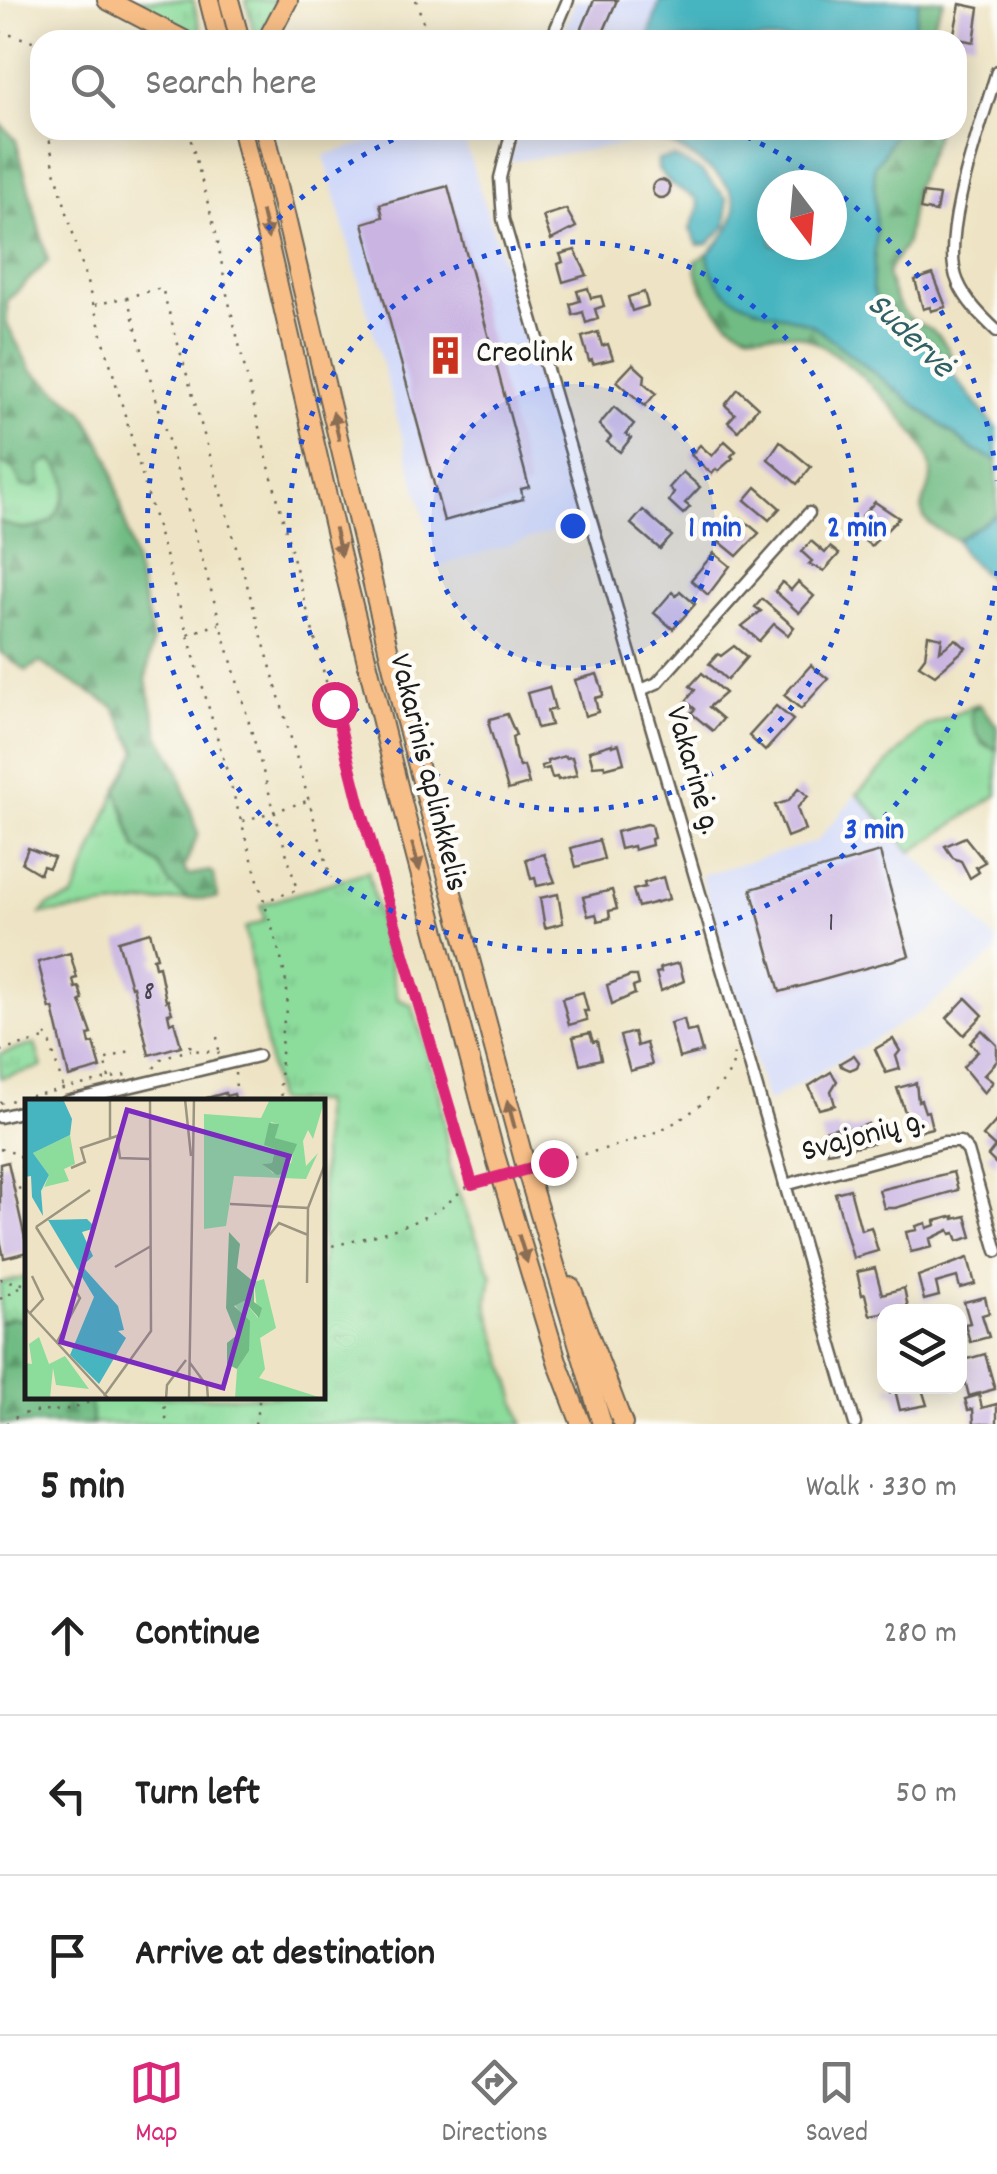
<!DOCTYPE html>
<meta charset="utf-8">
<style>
:root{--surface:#fff;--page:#f6f6f6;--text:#222;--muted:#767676;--line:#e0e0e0;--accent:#db2777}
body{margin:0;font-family:Dekko,sans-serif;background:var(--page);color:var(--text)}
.controls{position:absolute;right:30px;bottom:30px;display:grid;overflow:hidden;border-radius:20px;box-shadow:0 5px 25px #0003}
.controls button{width:90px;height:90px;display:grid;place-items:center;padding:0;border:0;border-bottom:2px solid var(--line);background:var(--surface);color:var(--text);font:50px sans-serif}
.compass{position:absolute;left:757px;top:170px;width:90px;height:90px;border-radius:50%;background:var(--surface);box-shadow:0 5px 25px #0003;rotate:164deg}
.stop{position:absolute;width:30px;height:30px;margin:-22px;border:8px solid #db2777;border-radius:50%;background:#fff}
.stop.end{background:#db2777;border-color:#fff;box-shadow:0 2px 10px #0008}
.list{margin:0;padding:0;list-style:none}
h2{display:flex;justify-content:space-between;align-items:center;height:130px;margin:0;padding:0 40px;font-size:42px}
h2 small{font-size:32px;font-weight:400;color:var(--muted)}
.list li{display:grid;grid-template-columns:65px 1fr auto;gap:30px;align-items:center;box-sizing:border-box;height:160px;padding:0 40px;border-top:2px solid var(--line)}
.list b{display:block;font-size:38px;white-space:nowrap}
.list em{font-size:32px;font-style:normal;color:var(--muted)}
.icon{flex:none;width:55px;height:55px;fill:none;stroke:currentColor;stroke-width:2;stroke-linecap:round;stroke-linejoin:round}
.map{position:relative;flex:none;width:997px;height:1424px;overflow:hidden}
.search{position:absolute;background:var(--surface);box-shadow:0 5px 25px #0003;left:30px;right:30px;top:30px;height:110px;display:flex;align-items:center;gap:25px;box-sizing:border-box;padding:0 35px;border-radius:30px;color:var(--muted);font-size:38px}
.sheet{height:610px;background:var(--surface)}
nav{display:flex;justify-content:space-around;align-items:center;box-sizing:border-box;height:140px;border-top:2px solid var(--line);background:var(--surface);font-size:28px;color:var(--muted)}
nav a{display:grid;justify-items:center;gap:5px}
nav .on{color:var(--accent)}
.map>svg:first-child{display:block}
.built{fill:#d1d9f9}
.grass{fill:url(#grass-tufts);stroke:#547c5c;stroke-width:2.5}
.forest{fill:url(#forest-firs);stroke:#466c50;stroke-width:2.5}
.water{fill:#46b5c0;stroke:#31686e;stroke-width:2.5;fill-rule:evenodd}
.building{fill:#cab5e2}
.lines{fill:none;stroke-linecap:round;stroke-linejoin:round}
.minor-casing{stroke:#666257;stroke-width:15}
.trunk-casing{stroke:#666257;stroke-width:22}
.path{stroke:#666257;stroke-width:2.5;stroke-dasharray:2.5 8;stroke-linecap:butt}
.minor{stroke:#fff;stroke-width:10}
.trunk{stroke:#f7be87;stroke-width:18}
.path-bridge{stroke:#666257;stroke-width:2.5;stroke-dasharray:2.5 8;stroke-linecap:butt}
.oneway{fill:#8a6d52}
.route{stroke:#db2777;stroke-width:12}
.ring{fill:none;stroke:#1d4ed8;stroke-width:5;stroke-dasharray:5 10}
.labels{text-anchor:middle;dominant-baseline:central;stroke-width:9;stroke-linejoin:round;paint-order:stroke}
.number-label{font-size:28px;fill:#48424e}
.poi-label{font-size:32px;fill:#1c1c1c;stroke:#fdfcf7;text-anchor:start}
.street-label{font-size:32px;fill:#1c1c1c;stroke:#fdfcf7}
.water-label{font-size:35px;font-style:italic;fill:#2f6166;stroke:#fdfcf7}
.inset-road{fill:none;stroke:#9a9481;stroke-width:2.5}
.view{fill:#7b2cbf;fill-opacity:0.15;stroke:#7b2cbf;stroke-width:5}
.inset-edge{fill:none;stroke:#1c1c1c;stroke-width:5}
.centre{fill:#1d4ed8;stroke:#fdfcf7;stroke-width:5}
.ring-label{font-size:30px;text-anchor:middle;font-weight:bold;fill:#1d4ed8;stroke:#fdfcf7;stroke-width:9;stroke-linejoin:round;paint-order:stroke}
</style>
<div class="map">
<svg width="997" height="1424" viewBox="0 0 997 1424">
<defs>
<pattern id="grass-tufts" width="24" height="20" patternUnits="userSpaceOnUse" patternTransform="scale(2.5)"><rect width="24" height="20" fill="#8cdc9c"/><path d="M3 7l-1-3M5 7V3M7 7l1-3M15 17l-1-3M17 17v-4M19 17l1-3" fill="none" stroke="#78bc86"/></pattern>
<pattern id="forest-firs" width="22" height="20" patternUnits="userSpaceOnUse" patternTransform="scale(2.5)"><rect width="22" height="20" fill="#71bc84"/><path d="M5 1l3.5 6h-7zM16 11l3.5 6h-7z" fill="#5c986b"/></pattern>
</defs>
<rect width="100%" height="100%" fill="#fdfcf7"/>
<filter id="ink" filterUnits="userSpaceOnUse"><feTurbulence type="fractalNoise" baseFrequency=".01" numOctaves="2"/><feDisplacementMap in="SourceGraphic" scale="20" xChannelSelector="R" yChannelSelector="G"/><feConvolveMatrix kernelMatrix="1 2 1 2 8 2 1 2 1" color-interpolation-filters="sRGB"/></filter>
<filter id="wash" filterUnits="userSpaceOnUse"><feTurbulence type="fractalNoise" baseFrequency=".0048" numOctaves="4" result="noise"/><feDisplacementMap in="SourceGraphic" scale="40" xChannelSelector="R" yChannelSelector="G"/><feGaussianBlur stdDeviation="2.25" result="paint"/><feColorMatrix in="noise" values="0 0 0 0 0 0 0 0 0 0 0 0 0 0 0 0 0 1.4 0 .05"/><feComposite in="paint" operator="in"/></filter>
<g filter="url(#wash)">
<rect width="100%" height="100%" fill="#eee4c5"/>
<!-- built -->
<g class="built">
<polygon points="576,0 660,0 648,40 559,40"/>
<polygon points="411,130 461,130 585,522 438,566 324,155"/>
<polygon points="521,130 635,130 648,141 507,162"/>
<polygon points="857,794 997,941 997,952 924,1010 767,1103 701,875 816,842"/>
</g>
<!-- grass -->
<g class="grass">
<polygon points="126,0 193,0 203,40 197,40"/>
<polygon points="246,0 279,0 259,40 256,40"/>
<path d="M52 460C74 483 67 490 56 517 38 532 21 531 0 522V463L13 467Z"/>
<polygon points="979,704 972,712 982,744 997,750 997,795 912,852 857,794 924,727"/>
<polygon points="117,790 136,848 159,865 169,883 187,899 41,914 49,905 73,898"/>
<polygon points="368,871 398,999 412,1005 440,1095 451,1175 492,1276 487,1304 523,1424 92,1424 90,1397 322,1396 322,1102 276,1101 245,928 265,920 261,905"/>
<polygon points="35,1044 42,1067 0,1078 0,1054"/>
<polygon points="27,1277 27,1321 11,1318 0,1323 0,1283"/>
</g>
<!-- forest -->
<g class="forest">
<polygon points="919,0 944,0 934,21 931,40 912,40"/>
<path d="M0 123 16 140 48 261 7 301V324L31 370 83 411 110 460 153 640 146 680 159 735 177 766 198 834 184 868 188 875 210 871 214 874 217 898 187 899 169 883 159 865 136 848 117 790 137 751 114 707 39 662 27 671 0 652V522C26 533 50 533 62 504 70 484 67 475 52 460L39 465 42 483 32 487 22 486 13 468 0 463Z"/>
<path d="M895 130H935V138L915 188 906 244 887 273C891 290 896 304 908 317 914 323 922 324 929 328 943 337 953 353 954 369L951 372 942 355 924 337 898 323 879 305 872 288 876 234 874 166 884 153Z"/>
<path d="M708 253C713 311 773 307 814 326L974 451 997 461V514L957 540C888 508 946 502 927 455 914 425 872 384 846 363 832 352 819 342 801 336 784 330 765 336 748 332 723 325 694 286 696 261Z"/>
<path d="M979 704 997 726V750C978 742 973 732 971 712Z"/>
<polygon points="11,1318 27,1321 28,1396 90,1397 92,1424 0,1424 0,1323"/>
</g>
<!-- water -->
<g class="water">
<polygon points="660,0 919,0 912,40 648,40"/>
<path d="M635 130H895L884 153 874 166 876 234 872 288 879 305 898 323 924 337 942 355 951 372 997 429V461L975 451 814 326C773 307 713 312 708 253 744 219 746 194 704 165 693 157 682 148 670 144 655 138 645 143 635 130ZM832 185V245H772V185Z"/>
<polygon points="673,157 701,171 727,199 727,225 708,244 698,245 690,229 699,208 696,198 671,184 658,169 658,160"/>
<polygon points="997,514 997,587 963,553 957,540"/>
</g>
<g id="blocks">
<!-- building -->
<g class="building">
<polygon points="594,0 617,0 600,40 577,40"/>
<polygon points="960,4 979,8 974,42 953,38"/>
<circle cx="661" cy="189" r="9"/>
<polygon points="448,186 529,487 521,489 523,499 444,521 363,223 383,217 380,204"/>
<polygon points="923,193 939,195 936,212 920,209"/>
<polygon points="566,209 576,227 551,240 543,216"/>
<polygon points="575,250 587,275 563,282 558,264 563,262 560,254"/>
<polygon points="933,274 946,307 931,311 930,307 923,309 915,280"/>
<polygon points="588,288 591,298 601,296 604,306 595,309 598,319 586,323 583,312 573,315 570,304 580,301 577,291"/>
<polygon points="644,292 648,306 632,311 628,297"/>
<polygon points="598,332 602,346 608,344 613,359 593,364 592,360 589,361 582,337"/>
<polygon points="633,364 645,375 644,383 656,393 645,406 617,381"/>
<polygon points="738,389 758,407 738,431 728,422 735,414 725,405"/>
<polygon points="614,407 634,424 626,434 631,438 620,452 607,442 611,437 599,425"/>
<polygon points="725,441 736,451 731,456 733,458 718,471 716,469 712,474 691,455 700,445 712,456"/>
<polygon points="780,441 811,467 797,484 768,459"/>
<polygon points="683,472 700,487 685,503 690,507 683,514 669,501 674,493 669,488"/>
<polygon points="756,487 780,508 769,520 745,500"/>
<polygon points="875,502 899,518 871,546 859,536 868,525 862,516"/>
<polygon points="643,510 672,536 660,549 631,524"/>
<polygon points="741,518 759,533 737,556 720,542"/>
<polygon points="811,541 825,553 830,547 839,554 824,571 809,564 812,561 802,552"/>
<polygon points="714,553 730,566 708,595 691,580"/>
<polygon points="782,582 791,590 798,582 814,596 799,613 775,591"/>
<polygon points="680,591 695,604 673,629 654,613 672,592 676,596"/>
<polygon points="762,599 794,627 788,635 774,624 759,641 742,626 761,611 755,607"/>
<polygon points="928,635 942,638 940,651 956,639 966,648 935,675 919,665 925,657"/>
<polygon points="734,646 747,657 727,680 709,664 718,654 721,656"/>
<polygon points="811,665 828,679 801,709 784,695"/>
<polygon points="702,673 725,693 709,707 723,719 713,731 691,713 695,709 686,701 695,690 690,686"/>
<polygon points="597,674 602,688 603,696 595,698 598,712 585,716 575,680"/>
<polygon points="549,687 555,709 547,711 551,725 537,728 527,693"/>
<polygon points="776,706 793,720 765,751 749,736"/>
<polygon points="507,714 516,735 512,737 516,759 520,767 524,766 529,784 508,790 489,725 490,719"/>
<polygon points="612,744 612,746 619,744 624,763 605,768 604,765 593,766 589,751"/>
<polygon points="565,756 566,758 572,757 577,775 558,780 557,777 552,778 549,768 542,770 541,766 548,764 547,761"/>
<polygon points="799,788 808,796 797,808 805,830 787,837 775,805 788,801"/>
<polygon points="647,824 651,825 654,838 651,839 652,845 634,850 633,846 620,849 616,832"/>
<polygon points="965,837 985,862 976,867 979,872 970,878 961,861 953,858 945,846"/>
<polygon points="599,840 604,859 576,867 571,848"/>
<polygon points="28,848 54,858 49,868 43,866 40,874 22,863"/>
<polygon points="880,852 909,956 780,992 751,889"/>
<polygon points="544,854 555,882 537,886 535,878 531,879 526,859"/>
<polygon points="663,877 669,899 638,907 633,890 645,887 644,883"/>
<polygon points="612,890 617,909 609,911 610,918 598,921 596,914 588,916 583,897"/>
<polygon points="558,894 563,923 545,928 540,898"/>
<polygon points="150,932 157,957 153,958 155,967 159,966 166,1001 168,1000 172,1013 168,1014 170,1023 174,1021 181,1046 149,1055 133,986 131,987 118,941"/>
<polygon points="70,953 77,978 73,979 75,988 79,987 83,1000 80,1001 92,1034 88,1035 90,1044 94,1043 101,1068 69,1077 53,1008 50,1009 38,962"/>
<polygon points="679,963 684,981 661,991 656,973 661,972 660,968"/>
<polygon points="630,976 637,976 639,985 633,987 635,994 612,1004 607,985"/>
<polygon points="583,992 588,1011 584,1011 587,1020 569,1025 562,998"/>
<polygon points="966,998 983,1015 964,1035 947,1018"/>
<polygon points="684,1019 687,1032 696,1030 702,1052 679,1058 670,1023"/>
<polygon points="982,1030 997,1045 997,1061 984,1075 993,1082 984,1093 963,1067 978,1051 970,1043"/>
<polygon points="634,1032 637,1046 646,1043 652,1065 630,1071 620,1036"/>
<polygon points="590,1033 593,1042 597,1041 601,1059 580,1064 573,1037"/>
<polygon points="893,1039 900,1051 896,1056 900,1069 886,1073 875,1049"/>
<polygon points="854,1055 859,1062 857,1067 850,1070 841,1066 840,1063"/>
<polygon points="831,1072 837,1081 831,1091 835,1105 819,1109 809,1086"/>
<polygon points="916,1083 918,1101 921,1100 925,1112 928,1111 932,1128 912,1133 897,1088"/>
<polygon points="225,1093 226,1096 234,1094 236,1102 208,1102 207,1098"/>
<polygon points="997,1120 997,1165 988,1156 995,1147 983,1136"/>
<polygon points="868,1124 874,1143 827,1152 821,1132 838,1127 839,1131 849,1128 851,1131"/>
<polygon points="8,1162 28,1252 4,1258 0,1239 0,1164"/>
<polygon points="953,1172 958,1190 895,1208 884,1208 879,1190"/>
<polygon points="850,1189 861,1230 871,1227 878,1251 853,1258 835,1193"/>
<polygon points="954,1216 954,1219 966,1216 972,1237 958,1241 955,1233 951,1234 949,1230 930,1239 932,1247 911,1252 906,1232 917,1230 916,1226 926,1223 927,1228 936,1225 935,1221"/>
<polygon points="968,1258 975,1284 960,1288 957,1277 936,1283 939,1296 924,1300 918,1276"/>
<polygon points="875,1268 882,1294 904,1288 908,1308 870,1315 865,1294 862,1295 857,1272"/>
<polygon points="985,1297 989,1313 982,1315 989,1337 970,1342 965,1324 970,1323 964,1302"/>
<polygon points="985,1354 995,1389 969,1396 960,1361"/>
<polygon points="888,1386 918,1386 922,1389 927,1405 900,1410 895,1390 890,1392"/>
<polygon points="979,1395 982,1408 997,1404 997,1424 974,1424 973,1409 968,1410 965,1399"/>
</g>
</g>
</g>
<g filter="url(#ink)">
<use href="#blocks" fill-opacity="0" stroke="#666257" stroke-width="2.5"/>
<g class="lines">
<defs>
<g id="minor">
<polyline points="551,40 568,0"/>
<path d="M997 71C983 120 938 238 958 282 966 301 982 317 997 331"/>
<polyline points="512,130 500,178 503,219 855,1424"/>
<polyline points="641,690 657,683 809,513"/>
<polyline points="66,1102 258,1056"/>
<polyline points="0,1117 28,1110"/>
<polyline points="785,1185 944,1142 960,1142 968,1151 997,1251"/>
</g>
<g id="trunk">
<polyline points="107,0 184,40"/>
<polyline points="209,0 219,40"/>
<polyline points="229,0 240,40"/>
<polyline points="267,40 288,0"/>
<polyline points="242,130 342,561 411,838 495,1155 558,1364 581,1424"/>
<polyline points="265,130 402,707 525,1164 602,1424"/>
<polyline points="571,1287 623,1424"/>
</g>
</defs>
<!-- minor casing -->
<use href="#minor" class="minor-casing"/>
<!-- trunk casing -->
<use href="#trunk" class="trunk-casing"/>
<!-- path -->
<g class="path">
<polyline points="416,0 429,40"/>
<polyline points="0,32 40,43"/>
<path d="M48 130 54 167 264 901C272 932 299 998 282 1025L280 1087 283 1102"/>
<polyline points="188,130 217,237 227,294 262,440 344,749 472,1183"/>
<polyline points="127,297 297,890 264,901"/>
<polyline points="95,305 162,288 331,878"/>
<polyline points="188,634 219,624"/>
<polyline points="243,821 307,801"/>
<polyline points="45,1035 49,1038 63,1087"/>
<polyline points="217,1037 219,1050"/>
<polyline points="190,1045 191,1050 221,1053"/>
<polyline points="0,1051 48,1038"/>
<polyline points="154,1068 163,1057 191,1050"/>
<polyline points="235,1073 236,1089"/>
<polyline points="109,1078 104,1060 135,1049"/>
<polyline points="0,1103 130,1074"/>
<polyline points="0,1149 28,1157"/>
<polyline points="19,1155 28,1193"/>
<path d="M553 1162C615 1145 670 1139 716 1090 728 1076 736 1068 733 1049"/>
<polyline points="18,1189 26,1186"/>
<polyline points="26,1228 28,1227"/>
<path d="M322 1248C361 1240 404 1229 438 1210 453 1201 461 1187 478 1182"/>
<polyline points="0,1279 28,1285"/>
<polyline points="0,1299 20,1287"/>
<polyline points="163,1396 167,1424"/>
<path d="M6 1424C25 1408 41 1413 63 1410 77 1408 91 1401 104 1396"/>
<polyline points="255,1424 260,1396"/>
</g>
<!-- minor -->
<use href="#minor" class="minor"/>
<!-- trunk -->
<use href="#trunk" class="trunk"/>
<!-- path-bridge -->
<polyline class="path-bridge" points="478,1182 553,1162"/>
</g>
<!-- one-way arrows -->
<defs><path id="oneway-solid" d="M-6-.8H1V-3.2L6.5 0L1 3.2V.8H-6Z" transform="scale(2.5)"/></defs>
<g class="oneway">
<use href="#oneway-solid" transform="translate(265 225) rotate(77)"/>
<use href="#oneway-solid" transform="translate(336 426) rotate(-103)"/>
<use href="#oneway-solid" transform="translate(338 542) rotate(77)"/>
<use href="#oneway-solid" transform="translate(416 857) rotate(75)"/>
<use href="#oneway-solid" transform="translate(511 1114) rotate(-105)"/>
<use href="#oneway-solid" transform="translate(523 1249) rotate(73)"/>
</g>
</g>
<g class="lines" filter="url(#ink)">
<!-- route -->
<polyline class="route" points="334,704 360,806 472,1184 553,1162"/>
</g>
<!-- distance rings -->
<circle cx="573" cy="526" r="142" fill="#1d4ed8" fill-opacity=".12"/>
<g class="ring">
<circle cx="573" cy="526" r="142"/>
<circle cx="573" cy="526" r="284"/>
<path d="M997 571A426 426 0 1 1 413 131M733 131A426 426 0 0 1 826 184M832 188A426 426 0 0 1 997 481"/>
</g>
<!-- icons -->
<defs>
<symbol id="building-bare" viewBox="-9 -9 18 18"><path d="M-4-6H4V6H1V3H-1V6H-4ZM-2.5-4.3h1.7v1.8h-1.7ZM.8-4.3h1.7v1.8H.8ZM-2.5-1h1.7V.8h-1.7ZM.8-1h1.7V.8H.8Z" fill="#c8321e" stroke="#fdfcf7" stroke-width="2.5" paint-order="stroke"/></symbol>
</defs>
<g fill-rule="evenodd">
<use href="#building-bare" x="418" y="328" width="55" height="55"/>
</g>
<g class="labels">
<!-- number labels -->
<g class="number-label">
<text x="831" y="925">1</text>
<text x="149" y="994">8</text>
</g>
<!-- poi labels -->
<g class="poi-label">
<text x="476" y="355">Creolink</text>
</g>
<!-- street labels -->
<g class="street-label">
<text transform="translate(691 771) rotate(74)">Vakarinė g.</text>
<text transform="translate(426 773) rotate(76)">Vakarinis aplinkkelis</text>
<text transform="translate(864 1138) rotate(-15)">Svajonių g.</text>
</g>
<!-- water labels -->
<g class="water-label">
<text transform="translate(909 337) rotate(44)">Sudervė</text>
</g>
</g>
<!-- overview -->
<g transform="translate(25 1099)">
<rect width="300" height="300" fill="#eee4c5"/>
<path d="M245 0H300L288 40 283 31 278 42 281 67 293 54 281 80 209 77 201 127 179 130V15L236 19ZM246 23 253 25 250 39 269 50 266 64 248 74 238 65 247 64 250 50ZM45 36 50 65 39 70 44 82 19 88 16 96 24 76 8 54ZM239 180 251 229 235 239 240 270 234 279 300 300H210L212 270 224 252 220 221 210 206 219 202 233 219 229 183ZM14 238 24 265 40 257 64 290 31 286 28 269 25 300H0V264L7 265 4 245Z" fill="#8cdc9c" fill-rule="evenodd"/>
<path d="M244 24 254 25 250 39 272 45 260 74 252 76 237 65 247 64 250 50 239 46ZM204 133 215 145 212 169 229 183V203L237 209 234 219 219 202 209 207 225 222 224 252 212 270 202 265V244L212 236 201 209Z" fill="#71bc84"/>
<path d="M0 0H38L47 20 45 36 8 54 24 76 16 92 18 117 7 98 6 77 0 78ZM62 120 71 129 57 133 68 157 57 167 93 207 99 231 93 232 101 239 74 285 45 256 69 198 23 121Z" fill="#46b5c0"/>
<path class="inset-road" d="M160 0 166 57M85 40V0M46 69 60 63 56 49 92 37 95 59 125 60M205 105 283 109 282 184M283 109 300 65M11 128 55 199 32 243M11 128 65 91M242 139 254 124 283 136M90 168 126 147M0 209 84 300M5 214 18 200 7 177M165 264 182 287 183 300M79 297 126 232 125 0M141 300 142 286 161 261M164 300 169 0M209 300H246"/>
<path class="view" d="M102 11 264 57 198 289 36 243Z"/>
<rect width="300" height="300" class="inset-edge"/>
</g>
<circle cx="573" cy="526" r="15" class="centre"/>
<g class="ring-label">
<text x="715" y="536">1 min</text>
<text x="857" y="536">2 min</text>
<text x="874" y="838">3 min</text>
</g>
</svg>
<div class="controls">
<button><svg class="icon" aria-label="layers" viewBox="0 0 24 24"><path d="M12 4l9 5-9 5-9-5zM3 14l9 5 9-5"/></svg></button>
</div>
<svg class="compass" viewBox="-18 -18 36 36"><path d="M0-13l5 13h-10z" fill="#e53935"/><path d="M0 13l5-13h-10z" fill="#767676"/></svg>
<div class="stop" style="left:334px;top:704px"></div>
<div class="stop end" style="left:553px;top:1162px"></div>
<div class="search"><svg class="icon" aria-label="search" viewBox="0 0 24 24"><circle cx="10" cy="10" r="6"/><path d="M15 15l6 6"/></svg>Search here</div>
</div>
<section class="sheet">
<h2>5 min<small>Walk · 330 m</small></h2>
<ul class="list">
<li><svg class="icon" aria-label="ahead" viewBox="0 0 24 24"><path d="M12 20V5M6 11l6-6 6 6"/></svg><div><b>Continue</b></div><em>280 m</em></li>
<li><svg class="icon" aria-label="left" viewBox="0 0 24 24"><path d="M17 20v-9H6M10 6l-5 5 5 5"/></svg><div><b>Turn left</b></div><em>50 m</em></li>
<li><svg class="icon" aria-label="arrive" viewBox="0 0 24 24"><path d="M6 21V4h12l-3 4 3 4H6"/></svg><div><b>Arrive at destination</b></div></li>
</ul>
</section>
<nav>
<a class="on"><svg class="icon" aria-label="map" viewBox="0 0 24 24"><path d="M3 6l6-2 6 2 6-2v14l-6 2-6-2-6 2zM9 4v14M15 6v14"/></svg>Map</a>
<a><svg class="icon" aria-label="directions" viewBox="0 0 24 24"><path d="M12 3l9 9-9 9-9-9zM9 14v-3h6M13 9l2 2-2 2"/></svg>Directions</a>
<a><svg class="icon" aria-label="saved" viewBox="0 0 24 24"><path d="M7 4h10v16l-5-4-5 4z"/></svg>Saved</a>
</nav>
